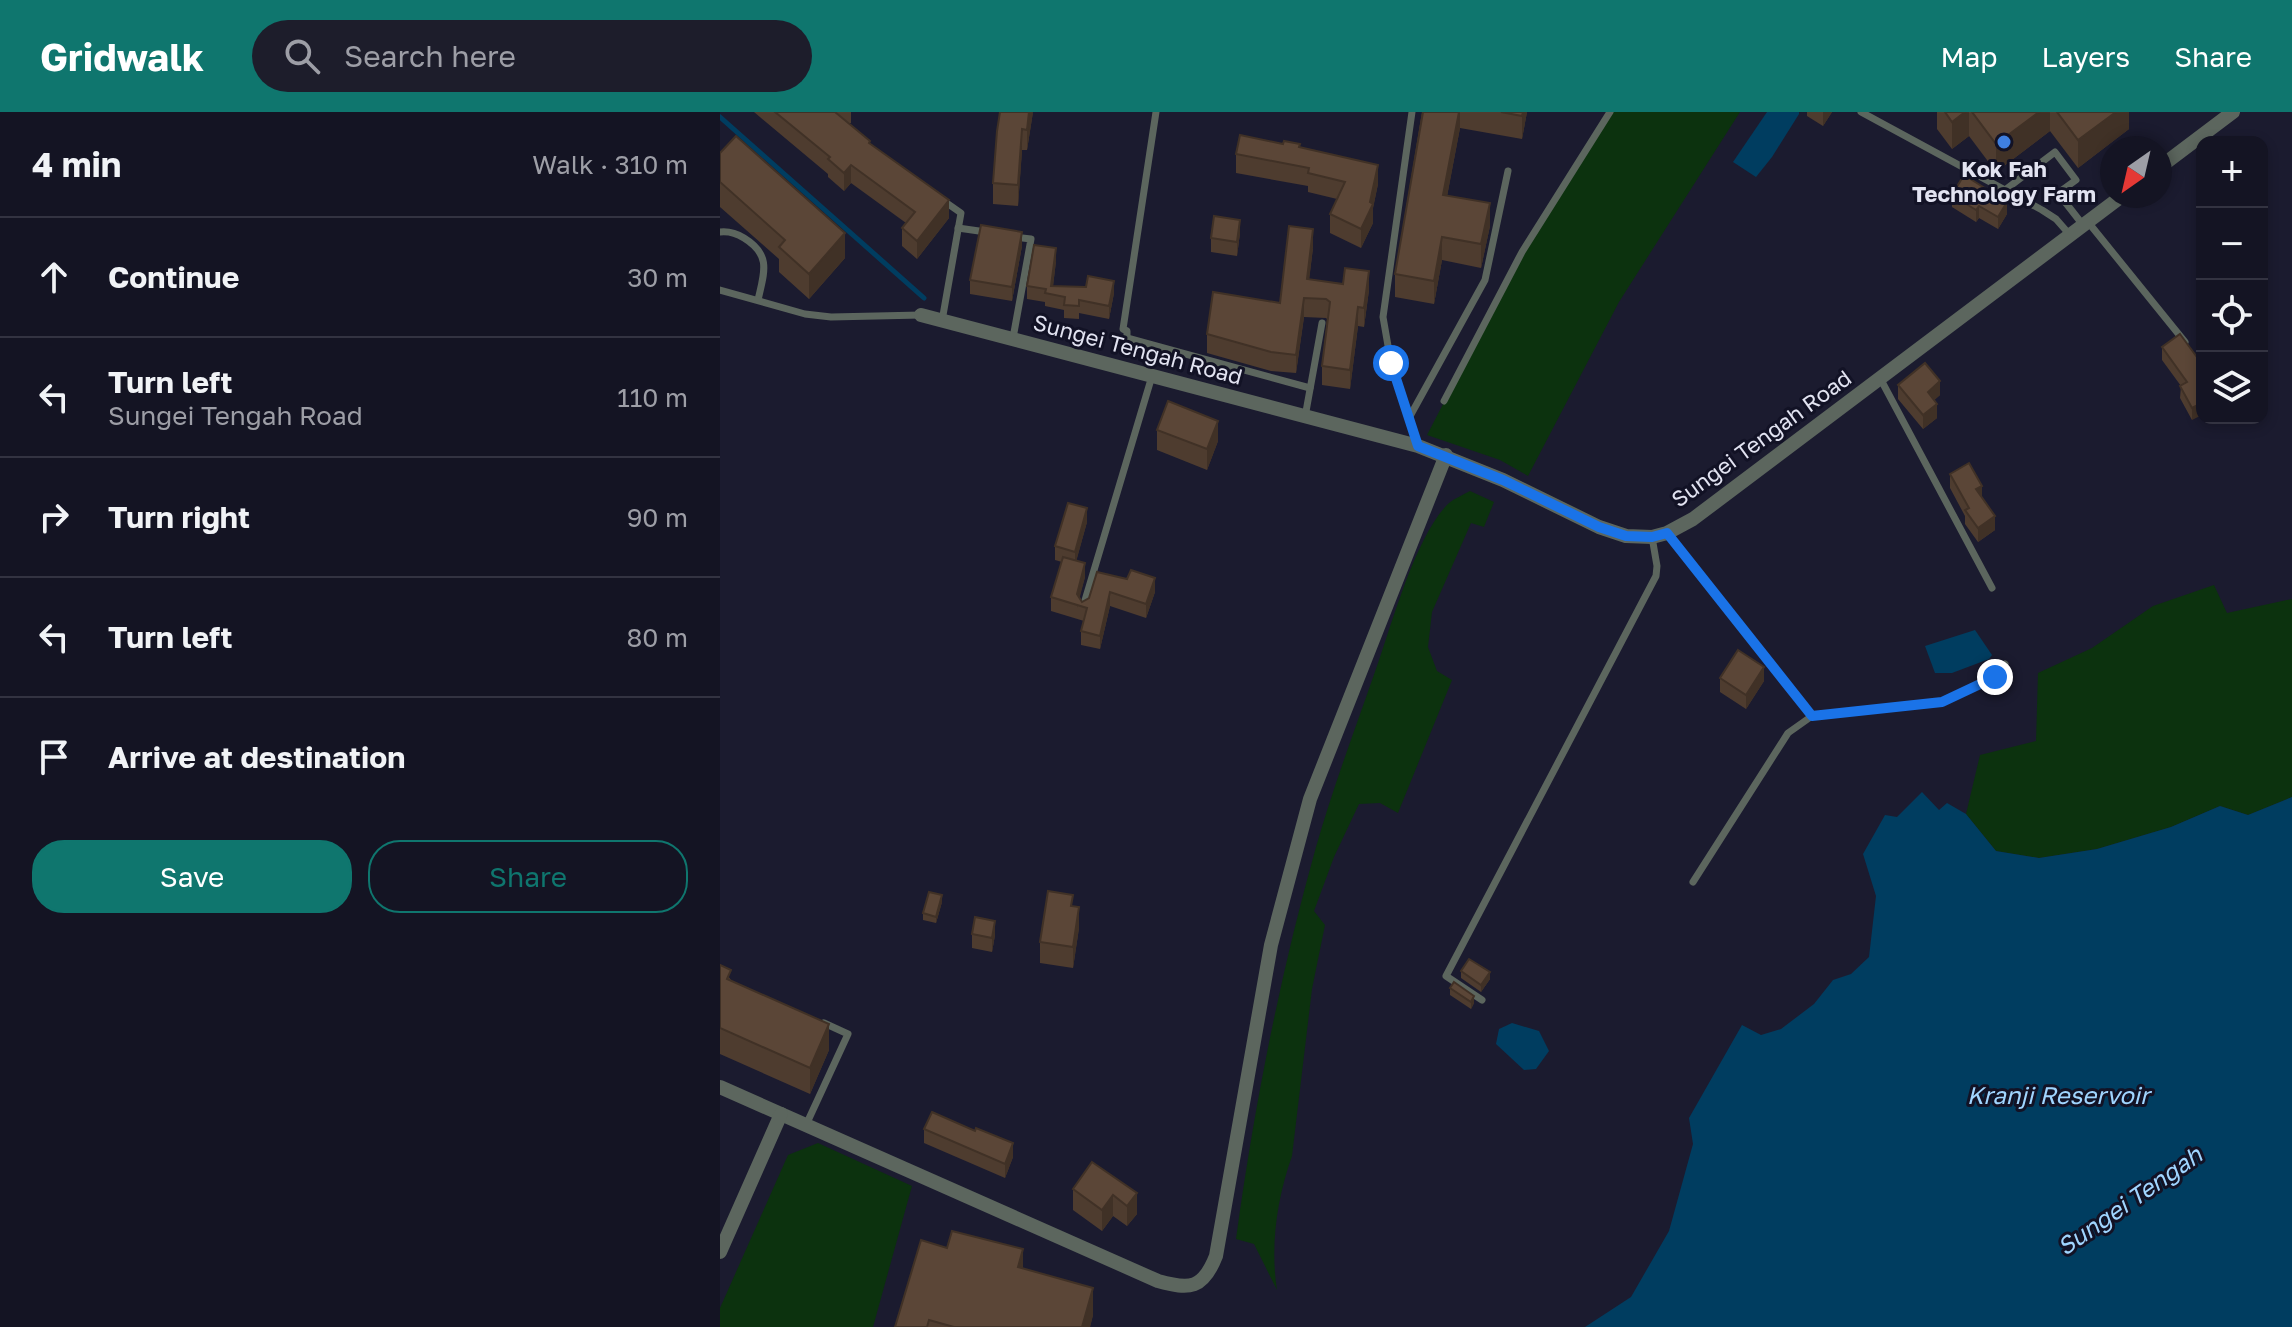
<!DOCTYPE html>
<meta charset="utf-8">
<style>
:root{--surface:#141423;--page:#1d1d2b;--text:#f1f3f6;--muted:#9d9ea6;--line:#333341;--accent:#0f766e}
body{margin:0;font-family:"Golos Text",sans-serif;background:var(--page);color:var(--text)}
.controls{position:absolute;right:24px;top:24px;display:grid;overflow:hidden;border-radius:16px;box-shadow:0 4px 12px #0003}
.controls button{width:72px;height:72px;display:grid;place-items:center;padding:0;border:0;border-bottom:2px solid var(--line);background:var(--surface);color:var(--text);font:40px sans-serif}
.compass{position:absolute;left:1380px;top:24px;width:72px;height:72px;border-radius:50%;background:var(--surface);box-shadow:0 4px 12px #0003;rotate:214deg}
.stop{position:absolute;width:24px;height:24px;margin:-18px;border:6px solid #1a73e8;border-radius:50%;background:#fff}
.stop.end{background:#1a73e8;border-color:#fff;box-shadow:0 2px 8px #0008}
.list{margin:0;padding:0;list-style:none}
h2{display:flex;justify-content:space-between;align-items:center;height:104px;margin:0;padding:0 32px;font-size:34px}
h2 small{font-size:26px;font-weight:400;color:var(--muted)}
.list li{display:grid;grid-template-columns:52px 1fr auto;gap:24px;align-items:center;box-sizing:border-box;height:120px;padding:0 32px;border-top:2px solid var(--line)}
.list b{display:block;font-size:30px;white-space:nowrap}
.list p{margin:0;font-size:26px;white-space:nowrap;color:var(--muted)}
.list em{font-size:26px;font-style:normal;color:var(--muted)}
.actions{display:flex;gap:16px;padding:24px 32px}
.actions a{flex:1;padding:18px 0;border:2px solid var(--accent);border-radius:32px;text-align:center;font-size:28px;color:var(--accent)}
.actions .main{background:var(--accent);color:#fff}
.icon{flex:none;width:44px;height:44px;fill:none;stroke:currentColor;stroke-width:2;stroke-linecap:round;stroke-linejoin:round}
.map{position:relative;flex:none;width:1572px;height:1215px;overflow:hidden}
header{display:flex;align-items:center;gap:48px;box-sizing:border-box;height:112px;padding:0 40px;background:var(--accent);color:#fff}
header strong{font-size:38px}
nav{display:flex;gap:44px;margin-inline-start:auto;font-size:28px}
.search{width:560px;height:72px;background:var(--page);display:flex;align-items:center;gap:20px;box-sizing:border-box;padding:0 28px;border-radius:44px;color:var(--muted);font-size:30px}
main{display:flex}
aside{flex:1;background:var(--surface)}
.map>svg:first-child{display:block}
.green{fill:#0c320e}
.water{fill:#003d60}
.lines{fill:none;stroke-linecap:round;stroke-linejoin:round}
.stream{stroke:#003d60;stroke-width:5}
.service{stroke:#5c665e;stroke-width:7}
.minor{stroke:#5c665e;stroke-width:14}
.wall{fill:#4e3c2f}
.shaded-wall{fill:#403126}
.building{fill:#5b4637;stroke:#403126;stroke-width:2}
.route{stroke:#1a73e8;stroke-width:10}
.shop-dot{fill:#3f7fe0;stroke:#121225;stroke-width:3}
.labels{text-anchor:middle;dominant-baseline:central;stroke-width:6;stroke-linejoin:round;paint-order:stroke}
.poi-label{font-size:22px;font-weight:bold;fill:#e2e3f1;stroke:#121225}
.street-label{font-size:22px;fill:#e2e3f1;stroke:#121225}
.water-label{font-size:24px;font-style:italic;fill:#a0d5ff;stroke:#121225}
</style>
<header>
<strong>Gridwalk</strong>
<div class="search"><svg class="icon" aria-label="search" viewBox="0 0 24 24"><circle cx="10" cy="10" r="6"/><path d="M15 15l6 6"/></svg>Search here</div>
<nav><a>Map</a><a>Layers</a><a>Share</a></nav>
</header>
<main>
<aside>
<h2>4 min<small>Walk · 310 m</small></h2>
<ul class="list">
<li><svg class="icon" aria-label="ahead" viewBox="0 0 24 24"><path d="M12 20V5M6 11l6-6 6 6"/></svg><div><b>Continue</b></div><em>30 m</em></li>
<li><svg class="icon" aria-label="left" viewBox="0 0 24 24"><path d="M17 20v-9H6M10 6l-5 5 5 5"/></svg><div><b>Turn left</b><p>Sungei Tengah Road</p></div><em>110 m</em></li>
<li><svg class="icon" aria-label="right" viewBox="0 0 24 24"><path d="M7 20v-9h11M14 6l5 5-5 5"/></svg><div><b>Turn right</b></div><em>90 m</em></li>
<li><svg class="icon" aria-label="left" viewBox="0 0 24 24"><path d="M17 20v-9H6M10 6l-5 5 5 5"/></svg><div><b>Turn left</b></div><em>80 m</em></li>
<li><svg class="icon" aria-label="arrive" viewBox="0 0 24 24"><path d="M6 21V4h12l-3 4 3 4H6"/></svg><div><b>Arrive at destination</b></div></li>
</ul>
<div class="actions"><a class="main">Save</a><a>Share</a></div>
</aside>
<div class="map">
<svg width="1572" height="1215" viewBox="0 0 1572 1215">
<rect width="100%" height="100%" fill="#1b1b2f"/>
<!-- green -->
<g class="green">
<polygon points="890,0 1020,0 899,190 808,364 780,348 707,323 802,140"/>
<path d="M750 379 774 390 764 415 751 411 712 500 708 535 717 559 732 568 678 701 660 691 639 692 614 745 594 799 605 813 592 877 572 1044C557 1086 550 1134 557 1178L534 1132 516 1127C534 995 560 863 596 735 614 672 637 612 658 551 673 508 697 421 729 391 735 386 743 383 750 379Z"/>
<polygon points="1494,473 1507,501 1572,487 1572,685 1528,703 1500,694 1451,715 1377,737 1319,746 1276,739 1246,702 1260,643 1316,629 1318,561 1372,536 1433,494"/>
<polygon points="98,1031 192,1074 153,1215 0,1215 0,1196 68,1043"/>
</g>
<!-- water -->
<g class="water">
<polygon points="1047,0 1079,0 1079,2 1052,45 1036,65 1013,50"/>
<polygon points="1255,518 1272,543 1269,547 1232,561 1215,561 1205,534"/>
<polygon points="1202,680 1219,698 1227,691 1246,702 1276,739 1319,746 1377,737 1451,715 1500,694 1528,703 1572,685 1572,1215 865,1215 911,1185 949,1119 973,1032 969,1006 1022,913 1041,923 1061,917 1094,892 1113,868 1131,862 1149,845 1156,784 1143,742 1165,703 1177,705"/>
<polygon points="792,911 819,919 829,939 816,957 804,958 776,932 779,917"/>
</g>
<g class="lines">
<!-- stream -->
<polyline class="stream" points="0,5 204,186"/>
<!-- service -->
<g class="service">
<polyline points="436,0 403,217 407,219 407,226 590,276"/>
<polyline points="692,0 663,205 671,251 698,334"/>
<polyline points="1141,0 1322,98 1336,107 1350,123"/>
<polyline points="1285,78 1335,40 1356,68 1338,81 1363,113"/>
<polyline points="221,87 241,101 222,209"/>
<polyline points="1368,110 1465,230"/>
<polyline points="238,116 266,120"/>
<path d="M0 120C9 119 16 121 24 126 52 143 44 161 38 188"/>
<polyline points="0,178 85,202 111,205 201,203"/>
<polyline points="293,226 311,127 294,125"/>
<polyline points="1160,266 1272,476"/>
<polyline points="724,289 802,140 890,0"/>
<polyline points="585,305 602,211"/>
<polyline points="689,306 765,168 788,59"/>
<polyline points="947,421 1092,604"/>
<polyline points="363,495 432,264"/>
<polyline points="973,770 1068,621 1092,604 1222,590 1275,565 1285,552"/>
<polyline points="762,888 726,864 936,464 937,454 932,425"/>
<polyline points="86,1013 128,922 104,911"/>
</g>
<!-- minor -->
<g class="minor">
<polyline points="1440,55 1513,0"/>
<polyline points="201,203 698,334 783,368 879,415 906,424 932,425 947,421 973,407 1402,84"/>
<path d="M0 975 438 1169C470 1178 483 1177 496 1144L551 833 590 687 726 343"/>
<polyline points="0,1140 61,1002"/>
</g>
</g>
<!-- wall -->
<g class="wall">
<polygon points="34,0 131,0 131,11 129,11 229,106 197,147 182,134 182,116 186,111 131,71 124,79 108,65 108,62"/>
<polygon points="313,0 307,38 302,38 298,94 273,92 273,71"/>
<polygon points="702,0 807,0 802,27 740,16 727,84 770,114 761,156 722,148 714,192 675,185 675,162"/>
<polygon points="1087,0 1112,0 1103,14 1087,4"/>
<polygon points="1217,0 1409,0 1409,17 1358,56 1330,19 1276,60 1249,24 1232,37 1217,17"/>
<polygon points="580,35 658,72 653,96 653,111 641,136 610,121 610,102 617,87 588,80 588,74 516,61 516,42"/>
<polygon points="0,41 125,146 89,187 59,160 59,147 0,95"/>
<polygon points="1232,83 1287,102 1278,117 1259,106 1256,110 1232,95"/>
<polygon points="520,121 517,144 491,140 491,126"/>
<polygon points="302,134 292,189 250,182 250,168"/>
<polygon points="593,136 589,167 649,178 644,215 638,214 630,277 602,273 602,254 607,207 606,206 584,205 576,261 551,259 487,241 487,222 560,191"/>
<polygon points="336,149 333,174 394,181 389,207 359,201 359,207 344,206 344,198 325,194 325,190 307,187 307,174"/>
<polygon points="1442,235 1482,252 1472,308 1460,286 1461,274 1442,248"/>
<polygon points="1178,273 1220,283 1214,288 1217,306 1203,317 1178,287"/>
<polygon points="437,318 498,329 487,358 437,338"/>
<polygon points="1230,362 1262,385 1275,418 1258,430 1245,412 1245,404 1230,376"/>
<polygon points="367,410 356,449 365,465 359,486 362,490 369,486 377,460 435,480 426,506 390,494 380,537 361,533 361,519 364,509 331,499 331,485 342,450 335,448 335,434"/>
<polygon points="1000,566 1044,569 1026,597 1000,580"/>
<polygon points="222,790 216,811 203,808 203,801"/>
<polygon points="359,816 353,856 320,851 320,830"/>
<polygon points="252,822 275,823 272,840 252,836"/>
<polygon points="0,853 11,868 109,938 90,982 0,942"/>
<polygon points="741,859 770,867 761,880 741,866"/>
<polygon points="730,876 754,891 751,897 730,883"/>
<polygon points="204,1017 255,1019 293,1045 285,1066 204,1031"/>
<polygon points="372,1050 417,1102 407,1114 393,1104 382,1119 353,1098 353,1077"/>
<polygon points="303,1157 373,1203 370,1215 175,1215"/>
</g>
<!-- shaded-wall -->
<g class="shaded-wall">
<polygon points="309,0 313,0 307,38 307,18"/>
<polygon points="739,0 740,0 740,16 723,106 723,83"/>
<polygon points="803,0 807,0 802,27 802,4"/>
<polygon points="1103,0 1112,0 1103,14"/>
<polygon points="1245,0 1249,0 1249,24 1232,37 1232,10"/>
<polygon points="1319,0 1330,0 1330,19 1276,60 1276,32"/>
<polygon points="1396,0 1409,0 1409,17 1358,56 1358,28"/>
<polygon points="302,17 302,38 298,94 298,73"/>
<polygon points="131,53 131,71 124,79 124,61"/>
<polygon points="658,53 658,72 653,96 653,111 641,136 641,117 650,90"/>
<polygon points="229,88 229,106 197,147 197,129"/>
<polygon points="1287,90 1287,102 1278,117 1278,105"/>
<polygon points="770,91 770,114 761,156 761,132"/>
<polygon points="1259,94 1259,106 1256,110 1256,98"/>
<polygon points="520,108 520,121 517,144 517,130"/>
<polygon points="593,117 593,136 587,186 587,167"/>
<polygon points="302,120 302,134 292,189 292,175"/>
<polygon points="125,121 125,146 89,187 89,162"/>
<polygon points="722,125 722,148 714,192 714,169"/>
<polygon points="336,136 336,149 332,183 331,174"/>
<polygon points="649,159 649,178 644,215 644,196"/>
<polygon points="394,169 394,181 389,207 389,194"/>
<polygon points="584,186 584,205 576,261 576,243"/>
<polygon points="638,195 638,214 630,277 630,258"/>
<polygon points="1220,269 1220,283 1208,294 1208,280"/>
<polygon points="1482,291 1482,303 1472,308 1472,296"/>
<polygon points="1217,292 1217,306 1203,317 1203,303"/>
<polygon points="498,309 498,329 487,358 487,337"/>
<polygon points="1262,374 1262,388 1256,377"/>
<polygon points="367,396 367,410 355,454 355,440"/>
<polygon points="1275,404 1275,418 1258,430 1258,416"/>
<polygon points="365,451 365,465 357,496 357,482"/>
<polygon points="435,466 435,480 426,506 426,492"/>
<polygon points="390,480 390,494 380,537 380,524"/>
<polygon points="1044,555 1044,569 1026,597 1026,583"/>
<polygon points="222,783 222,790 216,811 216,805"/>
<polygon points="359,795 359,816 353,856 353,835"/>
<polygon points="275,809 275,823 272,840 272,826"/>
<polygon points="770,860 770,867 761,880 761,873"/>
<polygon points="754,884 754,891 751,897 751,890"/>
<polygon points="109,912 109,938 90,982 90,956"/>
<polygon points="293,1031 293,1045 285,1066 285,1052"/>
<polygon points="417,1081 417,1102 407,1114 407,1094"/>
<polygon points="393,1083 393,1104 382,1119 382,1098"/>
<polygon points="303,1137 303,1164 298,1155"/>
<polygon points="373,1176 373,1203 370,1215 362,1215"/>
</g>
<!-- building -->
<g class="building">
<polygon points="55,0 115,0 150,29 149,31 229,88 197,129 182,116 195,100 131,53 124,61 108,47 110,45"/>
<polygon points="280,0 309,0 307,18 302,17 298,73 273,71 277,19"/>
<polygon points="703,0 739,0 723,83 770,91 761,132 722,125 714,169 675,162"/>
<polygon points="781,0 803,0 802,4"/>
<polygon points="1225,0 1245,0 1232,10"/>
<polygon points="1252,0 1319,0 1276,32"/>
<polygon points="1337,0 1396,0 1358,28"/>
<polygon points="520,23 563,32 564,29 580,32 579,35 658,53 650,90 653,92 641,117 610,102 625,70 588,61 589,56 516,42"/>
<polygon points="16,24 125,121 89,162 59,135 65,128 0,70 0,41"/>
<polygon points="1244,63 1287,90 1278,105 1259,94 1256,98 1232,83"/>
<polygon points="494,104 520,108 517,130 491,126"/>
<polygon points="261,113 302,120 292,175 250,168"/>
<polygon points="569,114 593,117 587,167 623,172 625,156 649,159 644,196 638,195 630,258 602,254 610,190 606,187 584,186 576,243 551,240 487,222 493,180 560,191"/>
<polygon points="314,133 336,136 331,174 366,175 368,164 394,169 389,194 359,188 359,194 344,193 345,185 325,181 326,177 307,174"/>
<polygon points="1460,222 1482,252 1482,291 1472,296 1460,274 1467,270 1442,235"/>
<polygon points="1205,251 1220,269 1208,280 1217,292 1203,303 1178,273"/>
<polygon points="448,289 498,309 487,337 437,318"/>
<polygon points="1249,351 1262,374 1256,377 1275,404 1258,416 1245,398 1249,396 1230,362"/>
<polygon points="348,391 367,396 355,440 335,434"/>
<polygon points="343,445 365,451 357,482 362,490 369,486 377,460 407,467 411,458 435,466 426,492 390,480 380,524 361,519 367,496 331,485"/>
<polygon points="1018,538 1044,555 1026,583 1000,566"/>
<polygon points="328,779 353,783 351,794 359,795 353,835 320,830"/>
<polygon points="209,780 222,783 216,805 203,801"/>
<polygon points="255,805 275,809 272,826 252,822"/>
<polygon points="749,847 770,860 761,873 741,859"/>
<polygon points="0,853 11,858 7,867 109,912 90,956 0,916"/>
<polygon points="734,870 754,884 751,890 730,876"/>
<polygon points="212,1000 255,1019 256,1016 293,1031 285,1052 204,1017"/>
<polygon points="372,1050 417,1081 407,1094 393,1083 382,1098 353,1077"/>
<polygon points="232,1119 303,1137 298,1155 373,1176 362,1215 234,1215 209,1208 207,1215 175,1215 201,1128 227,1136"/>
</g>
<g class="lines">
<!-- route -->
<polyline class="route" points="671,251 698,334 783,368 879,415 906,424 932,425 947,421 1092,604 1222,590 1275,565"/>
</g>
<!-- markers -->
<circle class="shop-dot" cx="1284" cy="30" r="8"/>
<g class="labels">
<!-- poi labels -->
<g class="poi-label">
<text x="1284" y="56">Kok Fah<tspan x="1284" dy="25">Technology Farm</tspan></text>
</g>
<!-- street labels -->
<g class="street-label">
<text transform="translate(418 237) rotate(15)">Sungei Tengah Road</text>
<text transform="translate(1041 326) rotate(-36)">Sungei Tengah Road</text>
</g>
<!-- water labels -->
<g class="water-label">
<text x="1338" y="982">Kranji Reservoir</text>
<text transform="translate(1409 1088) rotate(-35)">Sungei Tengah</text>
</g>
</g>
</svg>
<div class="controls">
<button>+</button>
<button>−</button>
<button><svg class="icon" aria-label="locate" viewBox="0 0 24 24"><circle cx="12" cy="12" r="6"/><path d="M12 2v4M12 18v4M2 12h4M18 12h4"/></svg></button>
<button><svg class="icon" aria-label="layers" viewBox="0 0 24 24"><path d="M12 4l9 5-9 5-9-5zM3 14l9 5 9-5"/></svg></button>
</div>
<svg class="compass" viewBox="-18 -18 36 36"><path d="M0-13l5 13h-10z" fill="#e53935"/><path d="M0 13l5-13h-10z" fill="#9d9ea6"/></svg>
<div class="stop" style="left:671px;top:251px"></div>
<div class="stop end" style="left:1275px;top:565px"></div>
</div>
</main>
